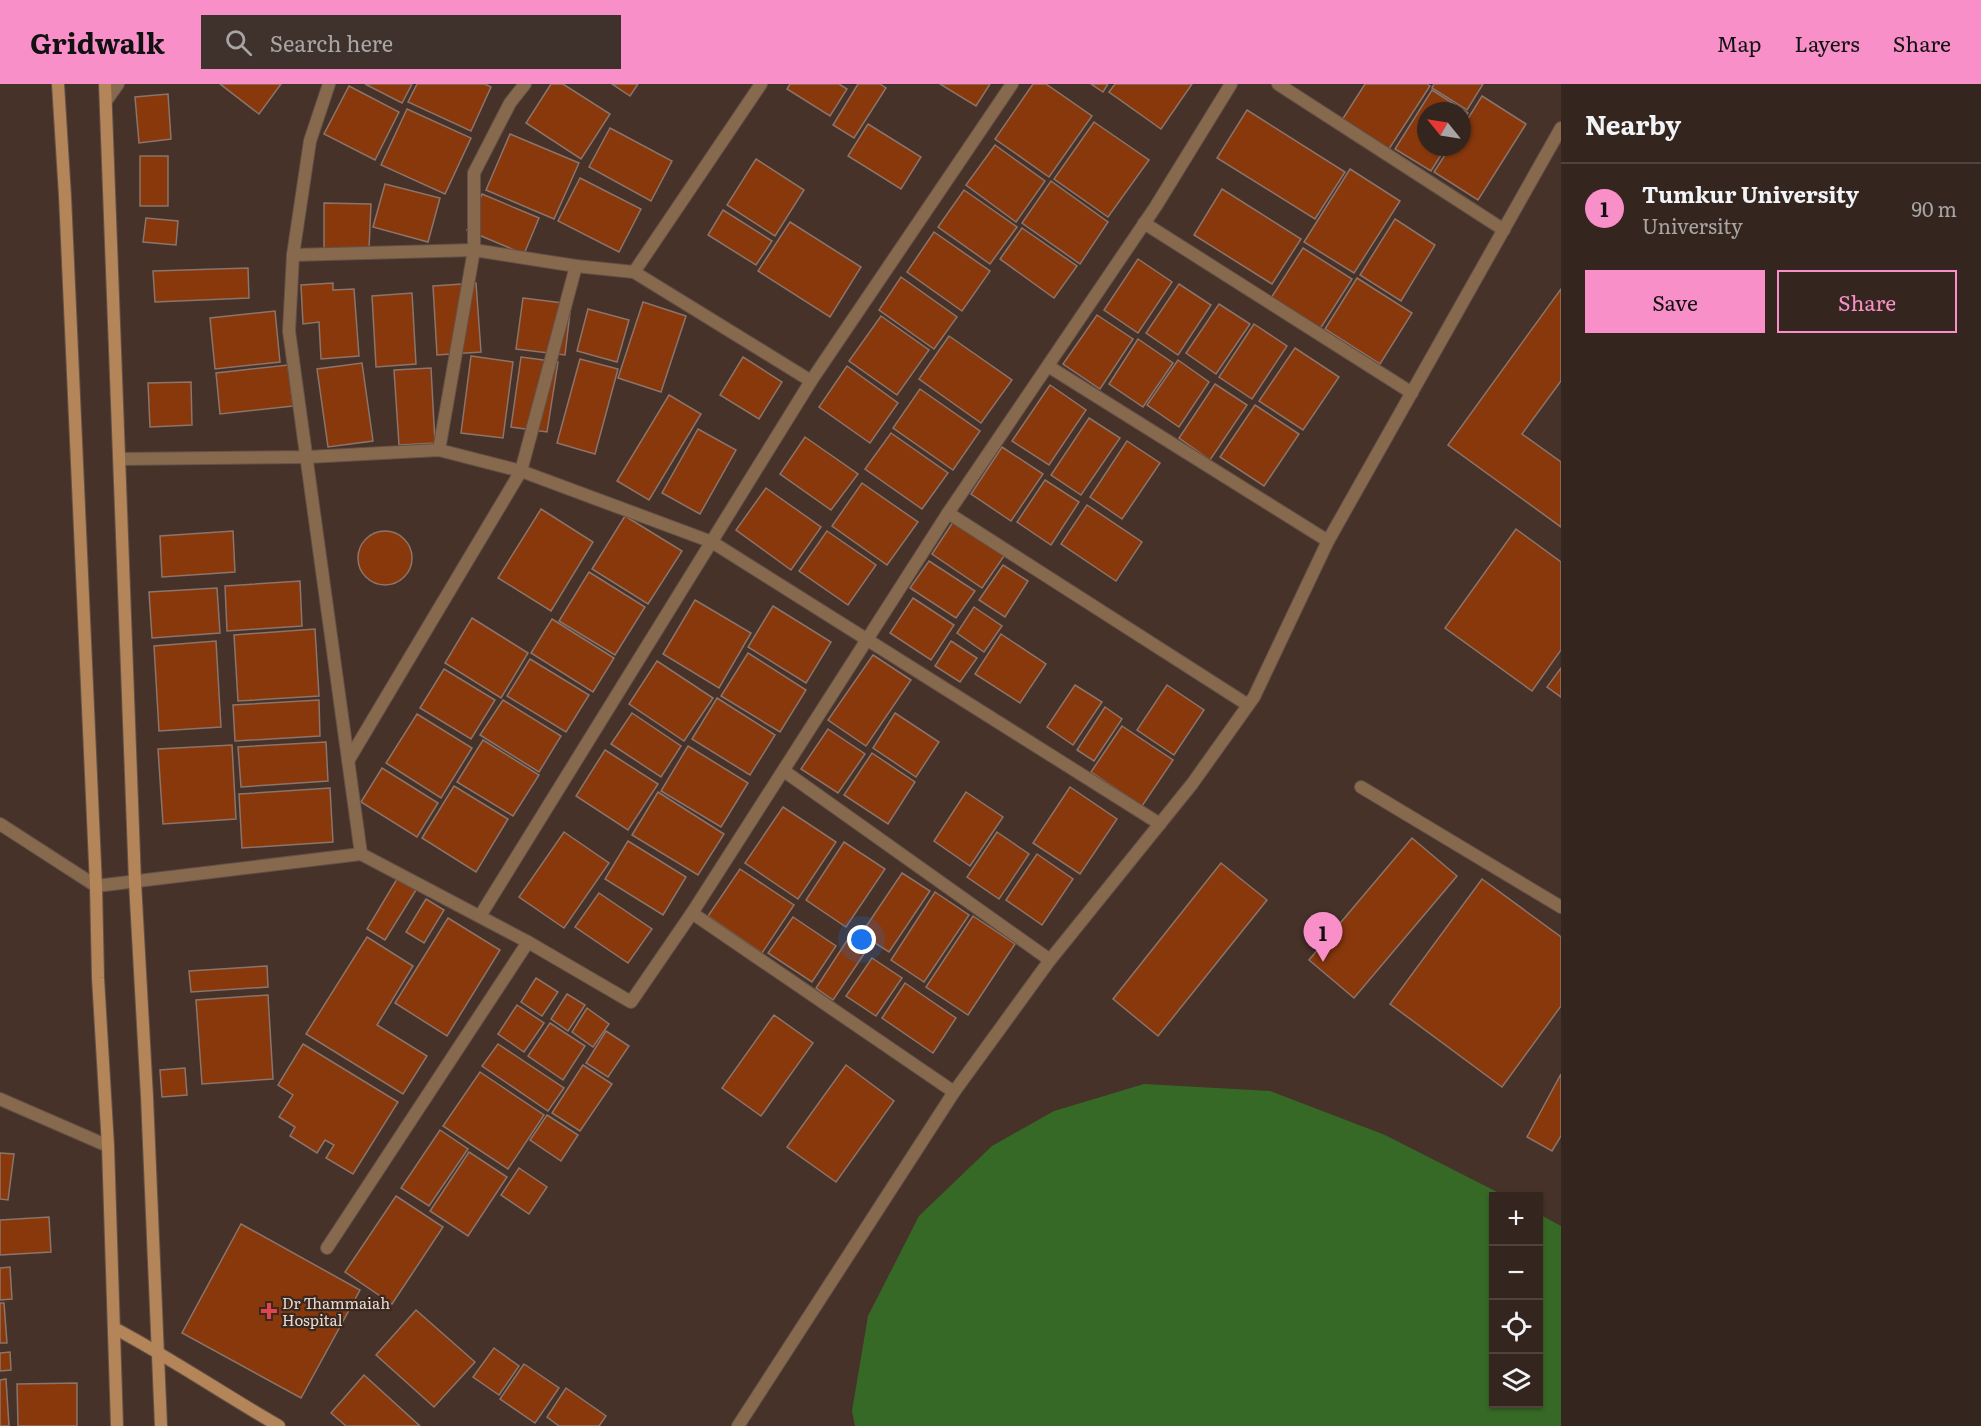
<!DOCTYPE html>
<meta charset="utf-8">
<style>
:root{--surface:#34261f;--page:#3f322c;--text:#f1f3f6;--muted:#a9a5a4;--line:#4e433d;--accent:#f98fc9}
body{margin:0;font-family:Literata,serif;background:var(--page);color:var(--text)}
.controls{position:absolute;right:18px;bottom:18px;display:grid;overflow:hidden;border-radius:0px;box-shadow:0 2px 4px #0004}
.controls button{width:54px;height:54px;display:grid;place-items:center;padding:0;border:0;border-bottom:2px solid var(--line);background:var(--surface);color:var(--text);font:30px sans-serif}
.compass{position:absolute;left:1417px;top:18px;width:54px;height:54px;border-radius:50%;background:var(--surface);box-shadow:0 2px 4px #0004;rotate:300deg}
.you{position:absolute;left:862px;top:856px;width:21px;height:21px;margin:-15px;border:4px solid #fff;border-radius:50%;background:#1a73e8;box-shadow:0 0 0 9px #1a73e833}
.badge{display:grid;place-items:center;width:39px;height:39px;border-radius:50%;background:var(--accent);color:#111;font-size:20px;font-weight:700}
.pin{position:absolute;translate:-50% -50px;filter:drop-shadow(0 2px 3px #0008)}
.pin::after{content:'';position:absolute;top:32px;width:21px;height:18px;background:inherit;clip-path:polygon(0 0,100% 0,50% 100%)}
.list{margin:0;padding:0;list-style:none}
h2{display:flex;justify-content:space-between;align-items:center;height:78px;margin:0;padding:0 24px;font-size:26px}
h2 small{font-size:20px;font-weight:400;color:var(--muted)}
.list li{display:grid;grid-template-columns:39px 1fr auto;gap:18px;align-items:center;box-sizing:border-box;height:90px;padding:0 24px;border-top:2px solid var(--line)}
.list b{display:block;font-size:22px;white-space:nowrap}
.list p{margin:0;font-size:20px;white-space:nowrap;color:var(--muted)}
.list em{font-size:20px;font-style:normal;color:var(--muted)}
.actions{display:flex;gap:12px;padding:18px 24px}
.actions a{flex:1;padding:14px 0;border:2px solid var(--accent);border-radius:0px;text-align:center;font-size:21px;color:var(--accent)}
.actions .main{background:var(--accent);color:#111}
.icon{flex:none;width:33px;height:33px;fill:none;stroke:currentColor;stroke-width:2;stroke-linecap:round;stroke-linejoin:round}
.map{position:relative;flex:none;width:1561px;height:1342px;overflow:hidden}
header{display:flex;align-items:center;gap:36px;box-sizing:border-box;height:84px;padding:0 30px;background:var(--accent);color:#111}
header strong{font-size:28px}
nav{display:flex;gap:33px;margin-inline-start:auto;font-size:21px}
.search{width:420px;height:54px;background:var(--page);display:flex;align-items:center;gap:15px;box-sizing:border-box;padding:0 21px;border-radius:0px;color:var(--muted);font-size:22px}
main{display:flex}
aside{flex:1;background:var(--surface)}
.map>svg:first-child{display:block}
.green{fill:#376926}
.building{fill:#89380c;stroke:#8b746a;stroke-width:1.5}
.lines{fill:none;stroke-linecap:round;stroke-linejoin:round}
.service-casing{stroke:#635048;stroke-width:14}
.minor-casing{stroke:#635048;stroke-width:14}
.secondary-casing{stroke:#635048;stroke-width:14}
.service{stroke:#876a4e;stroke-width:12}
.minor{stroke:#876a4e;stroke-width:12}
.secondary{stroke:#b38558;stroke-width:12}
.health-dot{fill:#e0444e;stroke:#3b281f;stroke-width:2}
.labels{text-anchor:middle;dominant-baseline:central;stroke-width:4.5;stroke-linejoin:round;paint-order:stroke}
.poi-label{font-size:15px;fill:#e7dad5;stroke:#3b281f;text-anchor:start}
</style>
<header>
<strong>Gridwalk</strong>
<div class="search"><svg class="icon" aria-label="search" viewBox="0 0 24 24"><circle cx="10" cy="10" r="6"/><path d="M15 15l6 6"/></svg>Search here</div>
<nav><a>Map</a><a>Layers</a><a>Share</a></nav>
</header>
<main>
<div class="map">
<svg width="1561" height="1342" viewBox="0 0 1561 1342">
<rect width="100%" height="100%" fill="#463229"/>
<!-- green -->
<polygon class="green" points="1144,1000 1270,1007 1385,1051 1505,1112 1494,1112 1494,1320 1538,1320 1539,1130 1561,1142 1561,1342 855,1342 852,1327 868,1232 919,1132 992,1062 1054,1027"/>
<!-- building -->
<g class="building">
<polygon points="220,0 281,0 259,30"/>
<polygon points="365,0 412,0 402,19"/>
<polygon points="417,0 485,0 491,3 471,47 408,18"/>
<polygon points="551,0 563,0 610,30 581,75 526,39"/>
<polygon points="612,0 638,0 630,12"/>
<polygon points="790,0 839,0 847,5 830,32 787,5"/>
<polygon points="858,0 880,0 886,4 854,54 833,41"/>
<polygon points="940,0 990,0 976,22"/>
<polygon points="1033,0 1046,0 1092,32 1049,93 995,55"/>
<polygon points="1091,0 1108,0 1103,8"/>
<polygon points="1115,0 1192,0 1161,45 1109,8"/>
<polygon points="1365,0 1427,0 1430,2 1389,65 1342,36"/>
<polygon points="1434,0 1483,0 1467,26 1432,4"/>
<polygon points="349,2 399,28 375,76 324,50"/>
<polygon points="1432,6 1468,29 1462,38 1462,27 1426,27 1426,63 1446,63 1431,87 1395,65"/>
<polygon points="168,10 171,55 139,59 135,13"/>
<polygon points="1482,12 1526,40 1478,116 1434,88 1450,63 1462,63 1462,44"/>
<polygon points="407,25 471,54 445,110 381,81"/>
<polygon points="1247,26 1345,88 1315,135 1217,74"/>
<polygon points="1094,38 1149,76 1108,133 1054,95"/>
<polygon points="868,40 921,73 901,105 848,72"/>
<polygon points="610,44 672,77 651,117 589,83"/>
<polygon points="510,50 579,79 554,135 486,106"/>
<polygon points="995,61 1045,97 1016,138 966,101"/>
<rect x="140" y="72" width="28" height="50"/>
<polygon points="756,75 804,106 775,152 727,121"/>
<polygon points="1350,85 1400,117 1354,189 1304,158"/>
<polygon points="580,94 641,125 619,168 558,137"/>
<polygon points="1051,97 1108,138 1080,180 1022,139"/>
<polygon points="385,100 440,114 428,158 373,143"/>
<polygon points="1222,105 1301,155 1272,200 1194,151"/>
<polygon points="964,106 1017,143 990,180 938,143"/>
<polygon points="482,110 539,134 524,170 467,146"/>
<polygon points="324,119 371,120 369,165 324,165"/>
<polygon points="723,126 772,157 756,181 708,151"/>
<polygon points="146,134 178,137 176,161 143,158"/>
<polygon points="1395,135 1435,161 1401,217 1360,191"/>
<polygon points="790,138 861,183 830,233 758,187"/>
<polygon points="1022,144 1077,182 1054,214 1000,175"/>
<polygon points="934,148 990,187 962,227 907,188"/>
<polygon points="1303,164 1352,195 1320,245 1271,214"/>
<polygon points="1138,175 1172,198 1138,249 1104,226"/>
<polygon points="248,184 249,214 155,218 153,187"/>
<polygon points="901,193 957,233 934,265 879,226"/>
<polygon points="1357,194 1412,229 1380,280 1325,245"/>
<polygon points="333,199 333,206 354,205 359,272 321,275 319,238 303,240 301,201"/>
<polygon points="476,199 481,268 437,271 433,202"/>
<polygon points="1179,200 1211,221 1178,271 1146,249"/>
<polygon points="1561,205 1561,297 1522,350 1561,378 1561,443 1448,361"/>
<polygon points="412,209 416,280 376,283 372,212"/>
<polygon points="523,214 571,220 565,271 516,265"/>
<polygon points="643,218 686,232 661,308 618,294"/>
<polygon points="1219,220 1250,240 1216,290 1186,269"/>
<polygon points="588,225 629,236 617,278 577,267"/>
<polygon points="275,227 280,278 215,285 210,234"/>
<polygon points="1097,231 1133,255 1100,305 1063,280"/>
<polygon points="881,232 929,266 897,311 849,277"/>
<polygon points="1254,240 1287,262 1252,315 1219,293"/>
<polygon points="949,252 1012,296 981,339 919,295"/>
<polygon points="1138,255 1173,279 1143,323 1109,300"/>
<polygon points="1295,264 1339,293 1303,346 1259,317"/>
<polygon points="471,272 513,278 503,354 461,349"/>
<polygon points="521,273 558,278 547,348 511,343"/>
<polygon points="743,273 782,298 759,335 720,311"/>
<polygon points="580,275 618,285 595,370 557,359"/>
<polygon points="1178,276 1209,298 1179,343 1147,321"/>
<polygon points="362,279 373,357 328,363 317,285"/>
<polygon points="288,281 293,322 220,330 216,289"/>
<polygon points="847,282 898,319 870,359 819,323"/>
<polygon points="431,284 435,359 399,361 394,286"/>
<polygon points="191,298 192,341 150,343 148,299"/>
<polygon points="1215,300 1247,321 1210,376 1179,354"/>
<polygon points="1050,301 1086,326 1049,381 1012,357"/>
<polygon points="920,305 980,347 953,386 893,344"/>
<polygon points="669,311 701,330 649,416 617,397"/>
<polygon points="1255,321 1299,350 1264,402 1220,373"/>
<polygon points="1089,334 1120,354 1081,411 1051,391"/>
<polygon points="698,345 736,366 700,430 662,409"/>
<polygon points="891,349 948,389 922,425 865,385"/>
<polygon points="805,353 858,390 831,426 780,390"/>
<polygon points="1127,357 1160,379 1122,435 1090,413"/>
<polygon points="1002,363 1043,390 1011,437 971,410"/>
<polygon points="1045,396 1079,418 1051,461 1017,438"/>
<polygon points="862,399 918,438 887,481 832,442"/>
<polygon points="766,404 821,443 791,486 736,446"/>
<polygon points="1087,421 1142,458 1116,497 1061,460"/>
<polygon points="541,425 593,458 551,527 498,494"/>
<polygon points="625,432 682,467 648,520 592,485"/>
<polygon points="953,438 1004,472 982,504 932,470"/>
<polygon points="1516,445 1561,478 1561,566 1532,607 1445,544"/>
<circle cx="385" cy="474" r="27"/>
<polygon points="233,447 235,488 162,493 160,452"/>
<polygon points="827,447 876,481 848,521 799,487"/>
<polygon points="929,477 975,507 956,534 910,504"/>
<polygon points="1003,481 1028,497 1005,533 979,516"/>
<polygon points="589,488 645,523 615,571 559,537"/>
<polygon points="300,497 302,542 227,547 225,502"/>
<polygon points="217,504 220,549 152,554 149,508"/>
<polygon points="913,514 954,541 931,576 890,549"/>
<polygon points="695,516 751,549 719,604 663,570"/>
<polygon points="773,522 831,558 806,599 748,563"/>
<polygon points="974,523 1002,542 984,568 957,549"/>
<polygon points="472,534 528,569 501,614 445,579"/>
<polygon points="552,535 614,574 593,608 531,569"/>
<polygon points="315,545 319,612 238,617 234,551"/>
<polygon points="1001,550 1046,580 1020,619 975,590"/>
<polygon points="216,557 221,643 159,647 154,562"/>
<polygon points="951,557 977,574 960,598 935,582"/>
<polygon points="748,569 806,606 780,648 721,612"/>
<polygon points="873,571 911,596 866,662 828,636"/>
<polygon points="530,575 589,611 566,648 507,612"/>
<polygon points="657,577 713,614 684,657 629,620"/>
<polygon points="1561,584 1561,613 1547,603"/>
<polygon points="444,585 495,616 471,655 420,624"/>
<polygon points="1075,601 1102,618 1073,661 1047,643"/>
<polygon points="1167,601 1204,626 1174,671 1137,646"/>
<polygon points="717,614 775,651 750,691 692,655"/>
<polygon points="319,616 320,652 235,657 233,621"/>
<polygon points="503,616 561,652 539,688 480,651"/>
<polygon points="1105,623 1122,635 1094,677 1077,666"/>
<polygon points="632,629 681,662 661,693 611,660"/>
<polygon points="895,629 939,658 916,693 873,664"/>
<polygon points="417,630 472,664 441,714 386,679"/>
<polygon points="1122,642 1173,676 1142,722 1091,688"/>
<polygon points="828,645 865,670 838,709 801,685"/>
<polygon points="483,656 539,691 513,732 457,698"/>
<polygon points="326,658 328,697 241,703 238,663"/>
<polygon points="232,661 236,735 163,740 158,665"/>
<polygon points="688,662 748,699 721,743 661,707"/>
<polygon points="605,666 658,700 628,746 576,712"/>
<polygon points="872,669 915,698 888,740 844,711"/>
<polygon points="382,684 438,719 417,753 361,718"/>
<polygon points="454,702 508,735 476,788 422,754"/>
<polygon points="1070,703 1117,735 1080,790 1033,759"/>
<polygon points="330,704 333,758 242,764 239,710"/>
<polygon points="658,708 724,750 698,791 632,751"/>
<polygon points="966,708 1003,733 970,782 934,757"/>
<polygon points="783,723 836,758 798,815 745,779"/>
<polygon points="564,748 609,779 564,844 519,813"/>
<polygon points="997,748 1029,770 999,815 967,793"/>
<polygon points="1412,754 1457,792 1354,914 1309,876"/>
<polygon points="628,757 686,793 663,831 605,795"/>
<polygon points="844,758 885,785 846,843 806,816"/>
<polygon points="1037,770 1073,795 1042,841 1006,816"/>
<polygon points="1221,779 1267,816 1158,952 1113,915"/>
<polygon points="740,785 794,821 762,869 708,832"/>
<polygon points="902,789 930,807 889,868 861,850"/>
<polygon points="397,795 416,806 385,856 367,845"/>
<polygon points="1482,795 1561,853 1561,922 1502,1003 1390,920"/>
<polygon points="935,808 969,831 924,898 891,876"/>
<polygon points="599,809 652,845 628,879 575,843"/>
<polygon points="426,815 444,826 424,859 406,848"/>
<polygon points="973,832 1015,860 968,931 926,903"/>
<polygon points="793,833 836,862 812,898 768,869"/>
<polygon points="448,834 500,866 447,952 395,919"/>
<polygon points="367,853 413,882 377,941 427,972 403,1010 306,950"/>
<polygon points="848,855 866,867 833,916 816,904"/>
<polygon points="872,874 902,894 876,932 846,912"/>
<polygon points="267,882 268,903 191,908 189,887"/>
<polygon points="536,894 558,908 542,932 521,918"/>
<polygon points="905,899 956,934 933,969 882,934"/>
<polygon points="567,910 585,921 568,947 551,935"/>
<polygon points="268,911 273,995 202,1000 196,916"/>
<polygon points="517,921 544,939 524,968 498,950"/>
<polygon points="587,924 609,940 593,963 572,948"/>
<polygon points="774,931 813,959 761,1032 722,1004"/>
<polygon points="550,939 585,962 563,996 528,972"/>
<polygon points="606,947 629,962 608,993 586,979"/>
<polygon points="303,960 398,1018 353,1090 326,1074 334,1061 325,1056 317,1069 290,1052 295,1043 279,1033 293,1011 278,1001"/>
<polygon points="498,960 564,1004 548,1027 482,982"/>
<polygon points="583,981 612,1000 580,1047 552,1029"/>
<polygon points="846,981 894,1017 836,1098 787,1063"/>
<polygon points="185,984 187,1011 162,1013 160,986"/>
<polygon points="480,988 544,1031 508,1085 443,1042"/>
<polygon points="1561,990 1561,1052 1552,1067 1527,1053"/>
<polygon points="547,1031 578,1051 561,1077 530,1056"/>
<polygon points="440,1046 468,1065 429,1122 401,1104"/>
<polygon points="469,1068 507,1093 468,1152 430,1127"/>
<polygon points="0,1069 14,1070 8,1116 0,1115"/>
<polygon points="519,1084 547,1103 529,1130 501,1111"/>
<polygon points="396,1112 443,1143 392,1220 345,1188"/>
<polygon points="49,1133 51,1168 0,1171 0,1136"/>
<polygon points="241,1140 360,1206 301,1314 182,1249"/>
<polygon points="10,1183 12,1215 0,1216 0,1184"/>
<polygon points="0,1219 4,1219 7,1259 0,1259"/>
<polygon points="416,1226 475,1278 434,1323 376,1271"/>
<polygon points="494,1264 519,1282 499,1311 473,1293"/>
<polygon points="10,1268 11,1286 0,1287 0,1269"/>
<polygon points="524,1280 559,1304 535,1339 500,1315"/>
<polygon points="364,1291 420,1342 346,1342 331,1329"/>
<polygon points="6,1295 9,1342 0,1342 0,1296"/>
<polygon points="77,1299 77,1342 18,1342 17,1300"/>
<polygon points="566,1304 606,1332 599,1342 559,1342 547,1333"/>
</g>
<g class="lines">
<defs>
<polyline id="service" points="1361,703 1561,823"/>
<g id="minor">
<polyline points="1278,0 1504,146"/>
<polyline points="106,17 118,0"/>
<polyline points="1144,139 1412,309"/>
<polyline points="293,171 474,166 576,182 634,188 811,297"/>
<polyline points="634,188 761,0"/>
<polyline points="1048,282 1328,457"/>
<polyline points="439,366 474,166 474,89 510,19 525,0"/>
<polyline points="119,375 308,373 439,366 521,387 712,458 1160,740"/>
<polyline points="948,429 1248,621"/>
<polyline points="348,677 521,387 576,182"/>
<polyline points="784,687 1050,876"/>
<polyline points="0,740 96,802 361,770"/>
<polyline points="692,829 954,1008"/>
<polyline points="480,832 811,297 1012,0"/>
<polyline points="528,858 631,918 692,829 948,429 1156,122 1231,0"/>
<polyline points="0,1015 108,1062"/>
<polyline points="327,1164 528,858 361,770 289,247 293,171 310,57 329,0"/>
<polyline points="738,1342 954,1008 1050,876 1192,700 1254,613 1328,457 1561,44"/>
</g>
<g id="secondary">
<polyline points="58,0 65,112 96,802 98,894 108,1062 117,1342"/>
<polyline points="105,0 135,798 147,1013 161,1342"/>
<path d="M114 1244C171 1274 223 1310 279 1342"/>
</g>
</defs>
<!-- service casing -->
<use href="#service" class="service-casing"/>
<!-- minor casing -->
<use href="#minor" class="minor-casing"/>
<!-- secondary casing -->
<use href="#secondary" class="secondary-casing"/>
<!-- service -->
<use href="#service" class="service"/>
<!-- minor -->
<use href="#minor" class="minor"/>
<!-- secondary -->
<use href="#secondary" class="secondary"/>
</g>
<!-- markers -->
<path class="health-dot" d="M266 1218h6v6h6v6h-6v6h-6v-6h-6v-6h6z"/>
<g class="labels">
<!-- poi labels -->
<g class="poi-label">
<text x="282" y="1218">Dr Thammaiah<tspan x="282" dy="17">Hospital</tspan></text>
</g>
</g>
</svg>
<div class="controls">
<button>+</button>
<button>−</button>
<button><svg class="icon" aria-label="locate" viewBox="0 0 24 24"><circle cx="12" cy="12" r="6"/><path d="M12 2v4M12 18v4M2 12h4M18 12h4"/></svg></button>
<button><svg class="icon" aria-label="layers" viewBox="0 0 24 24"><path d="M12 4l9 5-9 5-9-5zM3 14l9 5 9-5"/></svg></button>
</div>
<svg class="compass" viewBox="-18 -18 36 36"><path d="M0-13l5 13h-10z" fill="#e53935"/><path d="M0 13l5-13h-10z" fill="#a9a5a4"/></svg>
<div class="you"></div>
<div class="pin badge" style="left:1323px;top:878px">1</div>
</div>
<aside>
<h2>Nearby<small></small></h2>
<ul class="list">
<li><span class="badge">1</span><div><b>Tumkur University</b><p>University</p></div><em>90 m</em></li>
</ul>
<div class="actions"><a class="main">Save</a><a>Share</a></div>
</aside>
</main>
